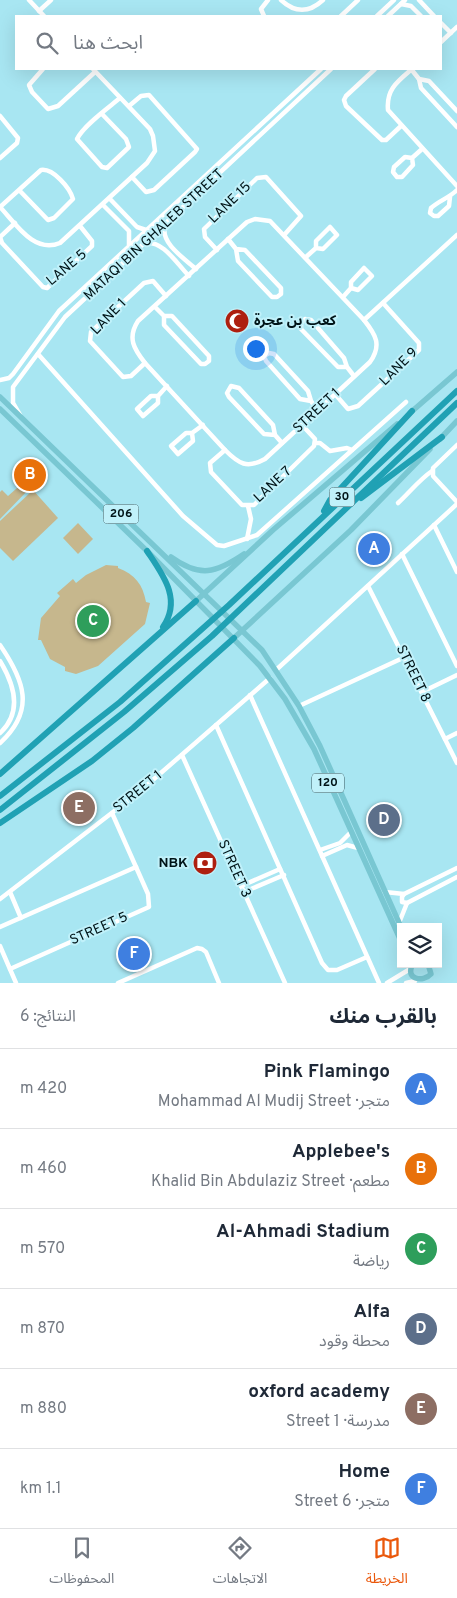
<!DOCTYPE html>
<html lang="ar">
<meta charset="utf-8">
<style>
:root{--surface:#fff;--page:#f6f6f7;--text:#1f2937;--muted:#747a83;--line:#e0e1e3;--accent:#ea580c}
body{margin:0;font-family:Overpass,"Noto Sans Arabic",sans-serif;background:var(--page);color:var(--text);direction:rtl}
.controls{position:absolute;right:15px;bottom:15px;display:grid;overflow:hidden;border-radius:0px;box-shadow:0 5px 20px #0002}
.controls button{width:45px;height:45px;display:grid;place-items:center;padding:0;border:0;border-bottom:1px solid var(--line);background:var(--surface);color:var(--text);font:25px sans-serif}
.you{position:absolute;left:255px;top:348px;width:18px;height:18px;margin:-12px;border:4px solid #fff;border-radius:50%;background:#1a73e8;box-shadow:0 0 0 8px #1a73e833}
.badge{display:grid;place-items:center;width:32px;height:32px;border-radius:50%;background:var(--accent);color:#fff;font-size:16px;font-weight:700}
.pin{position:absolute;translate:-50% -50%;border:2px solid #fff;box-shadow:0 1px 5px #0006}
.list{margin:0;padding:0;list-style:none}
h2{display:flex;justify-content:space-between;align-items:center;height:65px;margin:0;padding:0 20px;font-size:21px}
h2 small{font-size:16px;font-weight:400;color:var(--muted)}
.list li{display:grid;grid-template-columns:32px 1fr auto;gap:15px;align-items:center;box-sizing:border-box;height:80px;padding:0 20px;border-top:1px solid var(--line)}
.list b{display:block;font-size:19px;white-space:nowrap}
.list p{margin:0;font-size:16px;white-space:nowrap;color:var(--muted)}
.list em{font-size:16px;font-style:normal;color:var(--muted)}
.icon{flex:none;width:28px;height:28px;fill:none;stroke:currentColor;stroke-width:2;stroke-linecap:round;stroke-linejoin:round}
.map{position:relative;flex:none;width:457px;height:983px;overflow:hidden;direction:ltr}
.search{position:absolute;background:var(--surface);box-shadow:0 5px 20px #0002;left:15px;right:15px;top:15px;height:55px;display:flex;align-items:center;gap:12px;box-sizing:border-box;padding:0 18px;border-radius:0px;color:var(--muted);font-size:19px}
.sheet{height:545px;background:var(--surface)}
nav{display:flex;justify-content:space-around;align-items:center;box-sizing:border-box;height:70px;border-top:1px solid var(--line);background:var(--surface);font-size:14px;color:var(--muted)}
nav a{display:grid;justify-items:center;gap:2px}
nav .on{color:var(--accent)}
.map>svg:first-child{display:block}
.grass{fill:#c6b78d}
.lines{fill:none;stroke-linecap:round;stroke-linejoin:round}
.minor{stroke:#fff;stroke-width:4.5}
.major{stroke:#79c7d2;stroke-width:5.5}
.highway{stroke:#20a1b4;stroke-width:6}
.labels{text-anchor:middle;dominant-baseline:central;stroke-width:4;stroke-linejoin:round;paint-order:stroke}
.shield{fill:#c0f1fa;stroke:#3a565c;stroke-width:1}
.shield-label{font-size:12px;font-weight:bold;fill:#001418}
.street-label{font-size:14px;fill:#001418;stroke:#c0f1fa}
.poi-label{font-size:14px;font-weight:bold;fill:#001418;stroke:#c0f1fa;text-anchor:start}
</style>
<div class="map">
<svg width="457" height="983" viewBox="0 0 457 983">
<rect width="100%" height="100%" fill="#a8e6f2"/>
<!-- grass -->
<g class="grass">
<polygon points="25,481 31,487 0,519 0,492 2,490 8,496"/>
<polygon points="33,490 58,518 13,561 0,548 0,521"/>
<polygon points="78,523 93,539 78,554 63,538"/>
<path d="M106 565 118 566V568C135 574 143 585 146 602L150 603 145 624 98 666 76 674 65 671V667L50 659 41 640H38L41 618 60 596 57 593 73 579 76 583 86 575Z"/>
</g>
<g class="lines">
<!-- minor -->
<g class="minor">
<polyline points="29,0 44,16"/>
<path d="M281 0C295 13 309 13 323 0"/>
<polyline points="419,0 434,16"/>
<polyline points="401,4 411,6 421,16"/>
<polyline points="39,11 51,0"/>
<polyline points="264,16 261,9 268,0"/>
<polyline points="341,16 358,0"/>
<polyline points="377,16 394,0"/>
<polyline points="388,16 405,0"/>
<polyline points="441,23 451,33"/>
<polyline points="441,42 457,27"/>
<polyline points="43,69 29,85 32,92 48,109 58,106 95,72"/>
<polyline points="375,69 346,96 344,100 346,106 382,140 386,140 401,126"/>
<polyline points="411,69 419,79 421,88 457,127"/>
<path d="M412 69C398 81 386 89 388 110L457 186"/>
<polyline points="419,79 429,81 457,111"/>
<polyline points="129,106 141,96 149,95 197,149 195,152 154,190 146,192 132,177"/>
<path d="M102 114 126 139 129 147 107 168 102 167 77 139C83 126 108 108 120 98"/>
<polyline points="0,116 18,138 17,143 0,158"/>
<polyline points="412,158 413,165 402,177 397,177 393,172 394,167 405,157 412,158 422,149"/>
<path d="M450 197 449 206 438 216H434L430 213 431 208C440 200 449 198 457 190"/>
<polyline points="110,199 137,227 146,230"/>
<polyline points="103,205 129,231 129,245"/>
<path d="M0 207C16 224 34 254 60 243L147 163 155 151 153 136 150 129 93 69"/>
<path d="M0 207 41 170C53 168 70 188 73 199L54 218 48 220 19 190"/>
<path d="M255 219 270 221 364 320C376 335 382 345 370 362L265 459C247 469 239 464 225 450L145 363C134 349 127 338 138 321L247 222Z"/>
<polyline points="15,223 0,237 2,243 43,287 47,288 92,246 92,241 80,226"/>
<path d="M165 226C160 243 185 259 196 269"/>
<polyline points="228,239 236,249 238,261 272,297 277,297 281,294 281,288 245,250 236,249"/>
<path d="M145 243C163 240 177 264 189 276"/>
<polyline points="217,250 205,237 204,229 257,178 266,177 301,216 285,234"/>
<polyline points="306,257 316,248 323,249 337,235 330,227 316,241 316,248"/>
<polyline points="343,297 351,288 351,282 364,268 372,276 358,290 351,288"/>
<polyline points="155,307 164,316 164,325 201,364 205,364 209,361 209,356 172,316 164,316"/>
<polyline points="364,320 457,235"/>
<polyline points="38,354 183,516 217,545 224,546 257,535 406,402"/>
<polyline points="145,363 131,376 123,377 90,341 91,332 144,283 153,281 166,296"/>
<polyline points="347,367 338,367 301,329 301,323 305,319 311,320 344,358 347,367 354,376"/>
<polyline points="0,380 9,378 13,374 59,311 321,69"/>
<polyline points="335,394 348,409 358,406 419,350 419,343 383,303"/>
<polyline points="158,396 158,403 143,416 137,409 151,396 158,396 167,386"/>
<polyline points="311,401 300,399 266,361 264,356 269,353 274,354 308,391 311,401 317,410"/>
<polyline points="20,415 13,403 13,387 65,317 331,69"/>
<polyline points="192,433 193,441 178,454 171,446 186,433 192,433 203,425"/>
<polyline points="275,435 264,434 229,397 227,393 231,386 239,388 273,425 275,435 282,443"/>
<polyline points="315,443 320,443 330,451 347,448 352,450"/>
<polyline points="457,445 433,468 433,476 457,502"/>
<polyline points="225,450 210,463 211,472 242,505 254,505 314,446 315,439 302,425"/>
<path d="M398 503C410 492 419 480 432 471"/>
<polyline points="434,525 457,572"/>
<polyline points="247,539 251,519 248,506"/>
<polyline points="402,554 457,666"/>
<polyline points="368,586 457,763"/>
<path d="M0 645C24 680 36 710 0 743"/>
<path d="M0 661C14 684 23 712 0 733"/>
<polyline points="276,670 457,504"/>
<polyline points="422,692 457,675"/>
<polyline points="250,695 379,983"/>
<polyline points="299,706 405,657"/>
<polyline points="216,725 322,963 328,970 337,970 367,957"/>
<polyline points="445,739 457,733"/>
<polyline points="182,755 285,983"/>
<polyline points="320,850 340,843 351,832"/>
<polyline points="322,856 347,845 358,848"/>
<polyline points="241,886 280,869"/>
<polyline points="10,892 21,918"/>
<polyline points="244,892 284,875"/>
<polyline points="385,892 404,894 457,868"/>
<polyline points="404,894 402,897 402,902 407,903"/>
<polyline points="0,899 139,792 270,678"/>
<polyline points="399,923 407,903 457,877"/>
<polyline points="0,927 136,867"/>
<polyline points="0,946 16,983"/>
<polyline points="10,969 149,907 148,894 112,813"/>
<polyline points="118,983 197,948 202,949 206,952 219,983"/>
<polyline points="387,983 410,969"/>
<polyline points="406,983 415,981"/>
</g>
<!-- major -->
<g class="major">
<polyline points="0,397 262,650 299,706 320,746 401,927"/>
<polyline points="0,409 147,551 260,666 285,699 314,749 401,941"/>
<polyline points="410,413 457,372"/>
<polyline points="440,439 457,421"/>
<path d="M171 557C200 578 216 573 244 554"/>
<polyline points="196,601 273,530 397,424"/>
<polyline points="234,638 351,530 430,449"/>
<path d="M413 964C404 979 423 983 431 974L428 964"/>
</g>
<!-- highway -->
<g class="highway">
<polyline points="361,498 442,437"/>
<polyline points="324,511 330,500 412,411"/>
<path d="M147 551C163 575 182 599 163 627"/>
<polyline points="0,774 196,601"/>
<polyline points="0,796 120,702 229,605 457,391"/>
<polyline points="0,810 124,712 212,636 457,403"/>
<polyline points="0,823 92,761 133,728 234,638"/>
</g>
</g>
<!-- icons -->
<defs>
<symbol id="mosque-disc" viewBox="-11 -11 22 22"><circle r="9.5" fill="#ae1f0f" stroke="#c0f1fa"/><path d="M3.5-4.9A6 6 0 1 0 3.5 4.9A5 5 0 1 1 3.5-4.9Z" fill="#fff"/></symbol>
<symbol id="bank-disc" viewBox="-11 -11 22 22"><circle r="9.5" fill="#ae1f0f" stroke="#c0f1fa"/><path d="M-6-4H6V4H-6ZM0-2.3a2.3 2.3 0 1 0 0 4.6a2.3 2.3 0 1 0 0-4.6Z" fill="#fff"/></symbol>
</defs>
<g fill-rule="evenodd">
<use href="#mosque-disc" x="223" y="307" width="28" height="28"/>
<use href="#bank-disc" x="191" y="849" width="28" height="28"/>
</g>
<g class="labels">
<!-- shield labels -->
<g class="shield">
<rect x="329.5" y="487.5" width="25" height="19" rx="4"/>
<rect x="103.5" y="504.5" width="35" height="19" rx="4"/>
<rect x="312" y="773.5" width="32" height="19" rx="4"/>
</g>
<g class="shield-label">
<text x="342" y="497">30</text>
<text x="121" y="514">206</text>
<text x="328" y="783">120</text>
</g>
<!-- street labels -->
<g class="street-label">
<text transform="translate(230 203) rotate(-44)">LANE 15</text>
<text transform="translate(154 235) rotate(-43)">MATAQI BIN GHALEB STREET</text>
<text transform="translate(67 268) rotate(-40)">LANE 5</text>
<text transform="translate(109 317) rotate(-46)">LANE 1</text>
<text transform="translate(399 367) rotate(-45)">LANE 9</text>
<text transform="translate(317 411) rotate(-43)">STREET 1</text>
<text transform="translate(273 485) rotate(-43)">LANE 7</text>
<text transform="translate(413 674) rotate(64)">STREET 8</text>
<text transform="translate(138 792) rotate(-39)">STREET 1</text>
<text transform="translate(234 869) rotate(66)">STREET 3</text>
<text transform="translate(99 929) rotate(-24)">STREET 5</text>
</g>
<!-- poi labels -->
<g class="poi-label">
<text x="254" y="321">كعب بن عجرة</text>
<text x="188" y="863" text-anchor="end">NBK</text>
</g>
</g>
</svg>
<div class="controls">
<button><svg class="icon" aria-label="layers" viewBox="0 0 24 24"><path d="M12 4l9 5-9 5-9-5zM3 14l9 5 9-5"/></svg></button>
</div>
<div class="you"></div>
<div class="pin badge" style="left:374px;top:549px;background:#3f7fe0">A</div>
<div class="pin badge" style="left:30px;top:475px;background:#e8710a">B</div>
<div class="pin badge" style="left:93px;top:621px;background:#2e9e5b">C</div>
<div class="pin badge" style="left:384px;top:820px;background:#5c6f8a">D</div>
<div class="pin badge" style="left:79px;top:808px;background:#8d6e63">E</div>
<div class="pin badge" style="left:134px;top:954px;background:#3f7fe0">F</div>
<div class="search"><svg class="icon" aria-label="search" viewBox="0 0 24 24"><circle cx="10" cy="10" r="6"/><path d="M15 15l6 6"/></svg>ابحث هنا</div>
</div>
<section class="sheet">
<h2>بالقرب منك<small>النتائج: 6</small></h2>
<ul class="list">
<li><span class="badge" style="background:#3f7fe0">A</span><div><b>Pink Flamingo</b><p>متجر · Mohammad Al Mudij Street</p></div><em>420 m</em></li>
<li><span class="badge" style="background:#e8710a">B</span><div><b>Applebee's</b><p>مطعم · Khalid Bin Abdulaziz Street</p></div><em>460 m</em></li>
<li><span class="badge" style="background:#2e9e5b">C</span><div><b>Al-Ahmadi Stadium</b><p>رياضة</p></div><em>570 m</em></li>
<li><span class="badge" style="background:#5c6f8a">D</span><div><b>Alfa</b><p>محطة وقود</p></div><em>870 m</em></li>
<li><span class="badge" style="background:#8d6e63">E</span><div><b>oxford academy</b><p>مدرسة · Street 1</p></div><em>880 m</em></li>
<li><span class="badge" style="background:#3f7fe0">F</span><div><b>Home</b><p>متجر · Street 6</p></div><em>1.1 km</em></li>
</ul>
</section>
<nav>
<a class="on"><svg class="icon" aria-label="map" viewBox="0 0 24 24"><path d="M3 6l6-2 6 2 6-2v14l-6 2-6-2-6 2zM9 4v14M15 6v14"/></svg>الخريطة</a>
<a><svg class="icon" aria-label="directions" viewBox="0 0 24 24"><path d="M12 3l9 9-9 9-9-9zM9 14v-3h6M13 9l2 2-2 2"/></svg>الاتجاهات</a>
<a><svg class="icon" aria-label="saved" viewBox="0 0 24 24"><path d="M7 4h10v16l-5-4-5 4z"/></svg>المحفوظات</a>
</nav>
